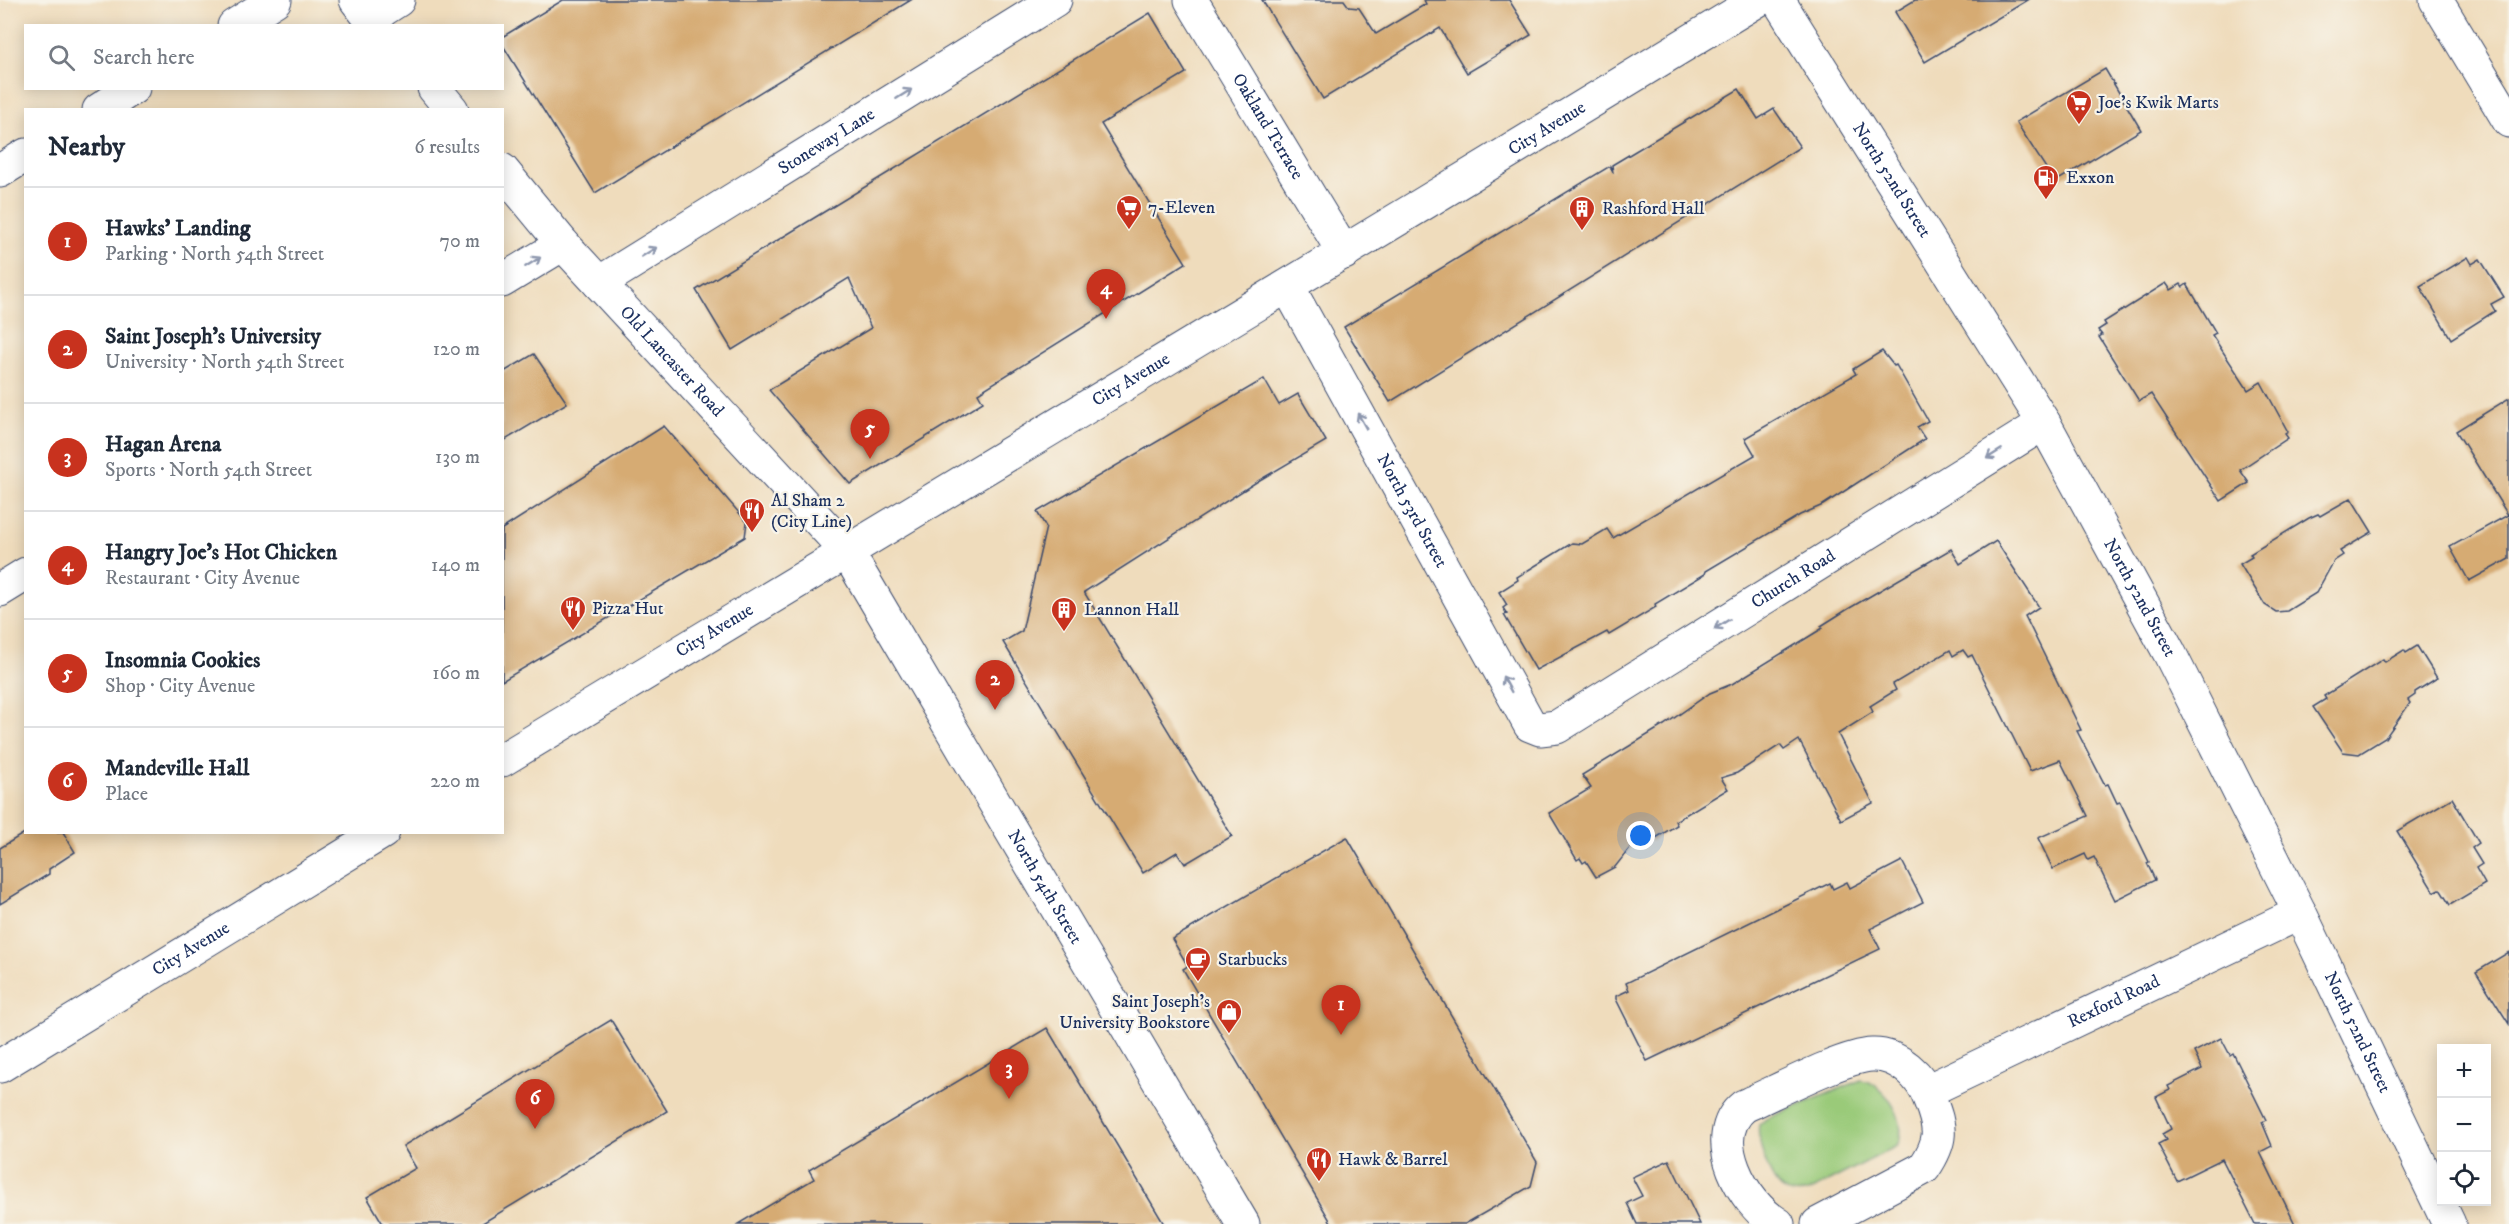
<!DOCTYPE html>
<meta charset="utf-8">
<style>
:root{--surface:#fff;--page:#f6f6f7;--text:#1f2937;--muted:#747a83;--line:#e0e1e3;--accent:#c8321e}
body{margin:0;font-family:"IM FELL DW Pica",serif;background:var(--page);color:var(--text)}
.controls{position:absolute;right:18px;bottom:18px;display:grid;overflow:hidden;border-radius:0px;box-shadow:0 3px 15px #0003}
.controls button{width:54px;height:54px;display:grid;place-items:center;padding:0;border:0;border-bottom:2px solid var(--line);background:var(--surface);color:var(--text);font:30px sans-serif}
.you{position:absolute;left:1641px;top:836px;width:21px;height:21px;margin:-15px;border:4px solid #fff;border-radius:50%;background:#1a73e8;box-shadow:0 0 0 9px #1a73e833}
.badge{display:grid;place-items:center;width:39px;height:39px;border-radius:50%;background:var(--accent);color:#fff;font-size:20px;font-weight:700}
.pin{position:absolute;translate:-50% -50px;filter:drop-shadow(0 2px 3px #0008)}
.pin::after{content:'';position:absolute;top:32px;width:21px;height:18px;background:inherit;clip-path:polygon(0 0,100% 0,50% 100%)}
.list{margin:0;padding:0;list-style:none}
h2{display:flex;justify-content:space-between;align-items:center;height:78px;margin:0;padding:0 24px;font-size:26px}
h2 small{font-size:20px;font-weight:400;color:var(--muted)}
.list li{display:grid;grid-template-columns:39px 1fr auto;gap:18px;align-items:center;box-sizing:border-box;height:108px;padding:0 24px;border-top:2px solid var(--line)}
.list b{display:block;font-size:22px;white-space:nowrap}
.list p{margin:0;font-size:20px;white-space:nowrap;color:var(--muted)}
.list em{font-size:20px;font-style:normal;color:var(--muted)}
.icon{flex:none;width:33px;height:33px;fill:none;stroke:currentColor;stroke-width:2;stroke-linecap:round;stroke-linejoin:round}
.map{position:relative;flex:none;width:2509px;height:1224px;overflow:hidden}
.search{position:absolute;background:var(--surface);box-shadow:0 3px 15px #0003;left:24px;top:24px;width:480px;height:66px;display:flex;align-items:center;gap:15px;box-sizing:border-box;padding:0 21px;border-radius:0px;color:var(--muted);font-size:22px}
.panel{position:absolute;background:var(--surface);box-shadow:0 3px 15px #0003;left:24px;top:108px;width:480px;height:726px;border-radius:0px}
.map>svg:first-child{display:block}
.green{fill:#9aca79;stroke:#5a7c6c;stroke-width:1.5}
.building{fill:#d6ab73}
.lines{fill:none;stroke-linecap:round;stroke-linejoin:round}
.street-casing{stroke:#3b496c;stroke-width:35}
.secondary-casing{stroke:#3b496c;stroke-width:35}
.highway-casing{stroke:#3b496c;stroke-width:35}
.street{stroke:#fff;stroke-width:33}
.secondary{stroke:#fff;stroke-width:33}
.highway{stroke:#fff;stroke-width:33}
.oneway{stroke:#8d97ae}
.labels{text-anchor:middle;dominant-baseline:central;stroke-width:4.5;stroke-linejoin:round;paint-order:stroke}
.poi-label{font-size:18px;fill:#1b2f5e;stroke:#f7f3e8;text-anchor:start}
.street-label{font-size:18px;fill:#1b2f5e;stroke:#f7f3e8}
</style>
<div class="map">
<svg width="2509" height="1224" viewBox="0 0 2509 1224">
<rect width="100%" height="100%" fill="#f7f3e8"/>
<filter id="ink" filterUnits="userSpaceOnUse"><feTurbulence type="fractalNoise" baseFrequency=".0167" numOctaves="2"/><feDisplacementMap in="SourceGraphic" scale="12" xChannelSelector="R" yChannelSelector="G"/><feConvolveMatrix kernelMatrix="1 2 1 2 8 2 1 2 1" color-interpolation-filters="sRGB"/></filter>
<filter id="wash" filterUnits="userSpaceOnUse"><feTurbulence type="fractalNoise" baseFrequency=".008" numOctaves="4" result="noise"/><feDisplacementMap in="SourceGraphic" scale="24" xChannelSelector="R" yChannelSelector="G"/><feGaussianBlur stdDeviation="1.35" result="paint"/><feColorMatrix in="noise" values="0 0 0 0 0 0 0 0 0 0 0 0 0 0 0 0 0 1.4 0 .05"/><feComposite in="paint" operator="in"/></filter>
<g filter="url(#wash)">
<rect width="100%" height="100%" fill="#efdcbc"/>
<!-- green -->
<path class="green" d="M1861 1080C1886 1083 1910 1124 1897 1146L1808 1192C1798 1195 1785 1194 1777 1184 1768 1173 1756 1139 1759 1125L1766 1119Z"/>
<g id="blocks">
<!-- building -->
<g class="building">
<polygon points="563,0 911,0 595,193 502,44 502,37"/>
<polygon points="1262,0 1344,0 1349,7 1359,8 1376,34 1426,4 1424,0 1509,0 1531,35 1467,73 1440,28 1323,99"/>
<polygon points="1915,0 2028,0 1925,62 1895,12"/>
<polygon points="1150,13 1186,73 1101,124 1186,263 978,393 983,402 850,484 769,390 871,328 849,278 732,350 696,290"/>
<polygon points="2105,69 2141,130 2055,182 2016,122"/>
<polygon points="1739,89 1758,119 1774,109 1800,147 1390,402 1344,327 1610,166 1613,173 1612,165"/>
<polygon points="2468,257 2472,264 2480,259 2504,297 2491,304 2495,311 2451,339 2420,286"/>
<polygon points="2166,283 2171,290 2181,284 2183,287 2187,284 2216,333 2212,335 2248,390 2261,382 2288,432 2285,434 2288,438 2240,470 2249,483 2221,501 2151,394 2139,401 2099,337 2102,335 2098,330 2106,325 2104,322"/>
<polygon points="1882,351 1894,366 1896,365 1928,421 1917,427 1925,439 1823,505 1800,515 1706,571 1705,574 1655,604 1656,607 1609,635 1607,632 1536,670 1504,615 1507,614 1503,608 1507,605 1499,592 1518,580 1517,577 1572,543 1582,544 1607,529 1613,538 1755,455 1745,438 1856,374 1853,369"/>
<polygon points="534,354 567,403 502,442 502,373"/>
<polygon points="1264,379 1279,405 1298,394 1326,441 1258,481 1084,592 1232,836 1185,864 1177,852 1143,873 1003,642 1022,631 1046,527 1037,512"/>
<polygon points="2509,398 2509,559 2469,581 2450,547 2508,515 2456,431"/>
<polygon points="664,426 747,522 745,537 502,681 502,529"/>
<polygon points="2351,498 2372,532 2340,551 2343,555 2334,561 2316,593 2287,611 2276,612 2265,605 2240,564 2252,557 2250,554 2309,518 2318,514 2320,516"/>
<polygon points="1996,541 2039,607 2025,616 2081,730 2077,731 2105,785 2108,784 2117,803 2120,802 2149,862 2147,863 2155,880 2115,900 2094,857 2088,860 2085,854 2053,869 2038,838 2088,816 2060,760 2030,771 1972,655 1968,657 1963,650 1953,656 1950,650 1893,684 1896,690 1870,706 1873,712 1838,734 1873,803 1841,820 1799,740 1784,750 1780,745 1737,773 1721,778 1728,789 1675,821 1677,825 1651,841 1644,830 1615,867 1596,877 1586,861 1583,863 1580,858 1577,860 1549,813 1591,788 1582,775 1664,725 1710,693 1732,684 1823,628 1821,626 1848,609 1951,549 1960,564"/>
<polygon points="2417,646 2437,678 2415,692 2415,695 2408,700 2410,703 2385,738 2359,754 2343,752 2313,707 2326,699 2324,696 2383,659 2385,662 2404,650 2406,653"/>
<polygon points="2452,798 2479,843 2472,848 2482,864 2476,868 2485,884 2450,905 2440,889 2434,892 2397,831"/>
<polygon points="26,832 63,832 75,852 49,869 49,874 0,904 0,848"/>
<polygon points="1347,837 1537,1162 1531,1186 1465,1224 1332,1224 1183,969 1188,966 1172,939"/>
<polygon points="1902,861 1923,902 1870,929 1880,949 1647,1061 1616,999 1616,996 1629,990 1626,983 1830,883 1833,889 1847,882 1850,888"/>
<polygon points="2509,952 2509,1024 2476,972"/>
<polygon points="611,1020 667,1111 481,1224 383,1224 367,1197 416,1168 403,1146"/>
<polygon points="1047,1028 1164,1224 738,1224 814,1179 809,1170"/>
<polygon points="2221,1038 2230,1055 2233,1053 2266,1120 2262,1122 2272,1146 2260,1152 2295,1224 2255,1224 2222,1159 2177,1181 2158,1144 2166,1140 2162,1134 2171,1129 2156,1097 2170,1090 2168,1086 2202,1069 2194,1052"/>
<polygon points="1669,1160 1700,1224 1637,1224 1627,1203 1642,1196 1632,1177"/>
</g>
</g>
</g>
<g filter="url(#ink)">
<use href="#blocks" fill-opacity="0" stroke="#3b496c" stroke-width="1.5"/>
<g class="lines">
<defs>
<g id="street">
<path id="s1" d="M1191 0 1344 253"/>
<path id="s2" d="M1778 0 2044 423 2169 652 2300 913 2449 1224"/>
<polyline points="2436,0 2509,121"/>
<polyline points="370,18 398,0"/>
<polyline points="234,26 275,0"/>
<polyline points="99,110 133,88"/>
<polyline points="0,171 26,155"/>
<polyline points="502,281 563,244"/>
<path id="s3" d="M599 283 1055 0"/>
<path id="s4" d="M1288 287 1530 725 1540 729 1557 727 2044 423"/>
<polyline points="0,590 26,574"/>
<path id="s5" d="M1927 1091 2300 913"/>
<path d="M1778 1224C1744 1205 1705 1137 1744 1106 1774 1093 1843 1056 1872 1055 1898 1054 1922 1076 1930 1100 1941 1129 1943 1140 1924 1168L1818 1224"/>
</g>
<g id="secondary">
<polyline points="356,0 376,26"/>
<polyline points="434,88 452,110"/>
<path id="s6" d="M502 170 563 244 846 550 1243 1224"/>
</g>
<g id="highway">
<path id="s7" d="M502 760C920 505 1341 256 1758 0"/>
<path id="s8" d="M0 1066 383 832"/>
</g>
</defs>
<!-- street casing -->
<use href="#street" class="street-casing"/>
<!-- secondary casing -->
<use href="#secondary" class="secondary-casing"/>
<!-- highway casing -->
<use href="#highway" class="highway-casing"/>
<!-- street -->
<use href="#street" class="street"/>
<!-- secondary -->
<use href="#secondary" class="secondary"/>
<!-- highway -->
<use href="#highway" class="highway"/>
</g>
<!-- one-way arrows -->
<defs><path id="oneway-shaft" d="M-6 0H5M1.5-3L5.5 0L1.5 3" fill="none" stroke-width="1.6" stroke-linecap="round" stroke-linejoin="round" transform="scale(1.5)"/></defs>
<g class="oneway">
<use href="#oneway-shaft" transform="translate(904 94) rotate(-32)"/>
<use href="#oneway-shaft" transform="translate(649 252) rotate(-32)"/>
<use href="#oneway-shaft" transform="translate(533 262) rotate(-32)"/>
<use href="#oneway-shaft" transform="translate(1362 421) rotate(-119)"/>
<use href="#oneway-shaft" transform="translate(1994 454) rotate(148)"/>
<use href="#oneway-shaft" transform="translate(1722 624) rotate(148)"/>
<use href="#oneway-shaft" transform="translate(1507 684) rotate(-119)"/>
</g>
</g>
<!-- icons -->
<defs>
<symbol id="supermarket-pin" viewBox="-11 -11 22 30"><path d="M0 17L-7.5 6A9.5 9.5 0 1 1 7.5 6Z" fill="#c8321e" stroke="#f7f3e8"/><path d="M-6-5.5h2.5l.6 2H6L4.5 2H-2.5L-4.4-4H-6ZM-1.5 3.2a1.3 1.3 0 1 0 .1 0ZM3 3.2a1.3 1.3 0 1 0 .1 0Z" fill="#fff"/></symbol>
<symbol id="fuel-pin" viewBox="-11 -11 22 30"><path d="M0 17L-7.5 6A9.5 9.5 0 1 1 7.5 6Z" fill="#c8321e" stroke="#f7f3e8"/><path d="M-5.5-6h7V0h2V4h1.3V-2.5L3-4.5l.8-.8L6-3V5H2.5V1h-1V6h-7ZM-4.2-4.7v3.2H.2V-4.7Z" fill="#fff"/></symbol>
<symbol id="building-pin" viewBox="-11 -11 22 30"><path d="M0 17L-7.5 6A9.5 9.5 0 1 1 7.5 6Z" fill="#c8321e" stroke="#f7f3e8"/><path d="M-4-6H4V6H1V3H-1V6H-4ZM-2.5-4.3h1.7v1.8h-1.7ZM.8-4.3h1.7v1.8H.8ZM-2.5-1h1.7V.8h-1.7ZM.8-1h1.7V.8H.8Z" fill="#fff"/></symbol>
<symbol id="restaurant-pin" viewBox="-11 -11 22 30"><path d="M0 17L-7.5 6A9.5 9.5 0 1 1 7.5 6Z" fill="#c8321e" stroke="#f7f3e8"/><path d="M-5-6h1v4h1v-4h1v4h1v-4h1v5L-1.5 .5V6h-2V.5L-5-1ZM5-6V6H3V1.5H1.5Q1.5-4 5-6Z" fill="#fff"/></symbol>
<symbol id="cafe-pin" viewBox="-11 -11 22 30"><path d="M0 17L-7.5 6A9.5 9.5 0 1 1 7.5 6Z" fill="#c8321e" stroke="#f7f3e8"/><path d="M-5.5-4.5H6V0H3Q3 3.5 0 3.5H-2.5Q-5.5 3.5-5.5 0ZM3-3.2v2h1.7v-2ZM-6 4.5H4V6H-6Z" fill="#fff"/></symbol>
<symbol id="shop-pin" viewBox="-11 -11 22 30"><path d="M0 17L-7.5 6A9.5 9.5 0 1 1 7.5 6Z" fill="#c8321e" stroke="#f7f3e8"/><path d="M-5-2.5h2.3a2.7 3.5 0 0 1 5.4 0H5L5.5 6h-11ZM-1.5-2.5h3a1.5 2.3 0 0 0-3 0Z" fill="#fff"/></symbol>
</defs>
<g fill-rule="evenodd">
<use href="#supermarket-pin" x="2064" y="88" width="30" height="40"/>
<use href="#fuel-pin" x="2031" y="163" width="30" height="40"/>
<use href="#supermarket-pin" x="1114" y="193" width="30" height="40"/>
<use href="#building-pin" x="1567" y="194" width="30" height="40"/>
<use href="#restaurant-pin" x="737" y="496" width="30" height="40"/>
<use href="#restaurant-pin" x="558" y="594" width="30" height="40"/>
<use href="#building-pin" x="1049" y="595" width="30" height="40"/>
<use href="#cafe-pin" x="1183" y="945" width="30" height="40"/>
<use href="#shop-pin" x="1214" y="997" width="30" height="40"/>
<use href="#restaurant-pin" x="1304" y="1145" width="30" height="40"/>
</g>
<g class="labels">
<!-- poi labels -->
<g class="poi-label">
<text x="2098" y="103">Joe's Kwik Marts</text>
<text x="2066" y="178">Exxon</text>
<text x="1148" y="208">7-Eleven</text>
<text x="1602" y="209">Rashford Hall</text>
<text x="771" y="501">Al Sham 2<tspan x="771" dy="21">(City Line)</tspan></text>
<text x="592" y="609">Pizza Hut</text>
<text x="1084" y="610">Lannon Hall</text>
<text x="1218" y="960">Starbucks</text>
<text x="1210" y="1002" text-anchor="end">Saint Joseph's<tspan x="1210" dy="21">University Bookstore</tspan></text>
<text x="1338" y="1160">Hawk &amp; Barrel</text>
</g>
<!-- street labels -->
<g class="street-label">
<text stroke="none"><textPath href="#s1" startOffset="148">Oakland Terrace</textPath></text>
<text stroke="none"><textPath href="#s7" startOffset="1221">City Avenue</textPath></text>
<text stroke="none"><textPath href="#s3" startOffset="268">Stoneway Lane</textPath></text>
<text stroke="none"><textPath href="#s2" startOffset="213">North 52nd Street</textPath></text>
<text stroke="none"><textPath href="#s6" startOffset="256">Old Lancaster Road</textPath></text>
<text stroke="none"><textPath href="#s7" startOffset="735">City Avenue</textPath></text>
<text stroke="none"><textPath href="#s4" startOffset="256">North 53rd Street</textPath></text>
<text stroke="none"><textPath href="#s4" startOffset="807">Church Road</textPath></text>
<text stroke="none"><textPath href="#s2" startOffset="699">North 52nd Street</textPath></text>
<text stroke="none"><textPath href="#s7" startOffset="249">City Avenue</textPath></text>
<text stroke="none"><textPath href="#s6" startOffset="904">North 54th Street</textPath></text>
<text stroke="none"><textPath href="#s8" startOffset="224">City Avenue</textPath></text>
<text stroke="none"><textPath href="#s5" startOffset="207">Rexford Road</textPath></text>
<text stroke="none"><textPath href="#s2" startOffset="1185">North 52nd Street</textPath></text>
</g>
</g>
</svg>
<div class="controls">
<button>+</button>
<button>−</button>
<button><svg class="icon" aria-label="locate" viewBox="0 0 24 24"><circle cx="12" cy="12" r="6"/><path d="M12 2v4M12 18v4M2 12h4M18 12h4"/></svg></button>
</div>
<div class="you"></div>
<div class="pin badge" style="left:1341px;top:1035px">1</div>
<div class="pin badge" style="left:995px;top:710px">2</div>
<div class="pin badge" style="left:1009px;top:1099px">3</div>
<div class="pin badge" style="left:1106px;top:319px">4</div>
<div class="pin badge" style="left:870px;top:459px">5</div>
<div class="pin badge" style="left:535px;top:1129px">6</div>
<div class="search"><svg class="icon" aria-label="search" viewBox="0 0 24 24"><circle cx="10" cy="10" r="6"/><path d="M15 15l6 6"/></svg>Search here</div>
<section class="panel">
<h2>Nearby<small>6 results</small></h2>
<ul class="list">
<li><span class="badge">1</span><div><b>Hawks' Landing</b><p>Parking · North 54th Street</p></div><em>70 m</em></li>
<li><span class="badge">2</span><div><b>Saint Joseph's University</b><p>University · North 54th Street</p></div><em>120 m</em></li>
<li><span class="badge">3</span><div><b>Hagan Arena</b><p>Sports · North 54th Street</p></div><em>130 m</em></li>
<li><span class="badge">4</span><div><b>Hangry Joe's Hot Chicken</b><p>Restaurant · City Avenue</p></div><em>140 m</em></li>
<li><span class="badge">5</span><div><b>Insomnia Cookies</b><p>Shop · City Avenue</p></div><em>160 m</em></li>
<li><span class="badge">6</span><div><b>Mandeville Hall</b><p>Place</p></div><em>220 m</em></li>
</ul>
</section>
</div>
